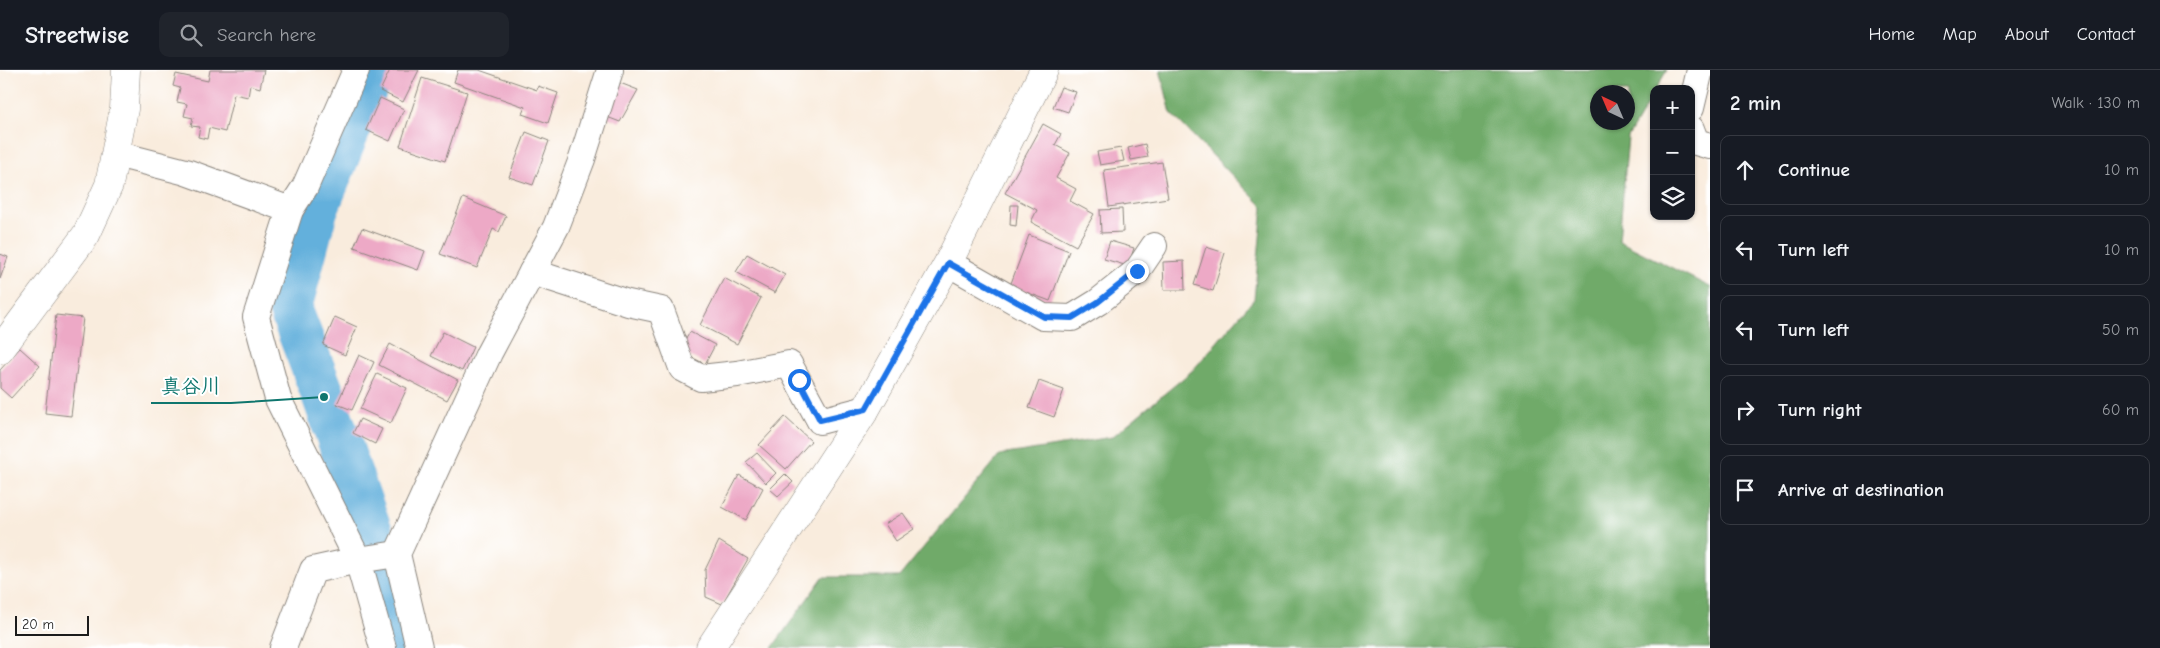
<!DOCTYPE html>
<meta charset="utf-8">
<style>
:root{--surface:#171b24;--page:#20242c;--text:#f1f3f6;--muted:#9ea1a6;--line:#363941}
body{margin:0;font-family:"Comic Neue","Klee One",sans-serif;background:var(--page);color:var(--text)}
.controls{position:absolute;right:15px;top:15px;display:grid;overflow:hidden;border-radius:10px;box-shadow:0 1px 4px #0004}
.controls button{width:45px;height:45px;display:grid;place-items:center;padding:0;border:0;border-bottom:1px solid var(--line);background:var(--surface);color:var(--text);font:25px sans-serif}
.compass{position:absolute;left:1590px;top:15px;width:45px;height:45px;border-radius:50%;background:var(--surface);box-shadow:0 1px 4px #0004;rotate:316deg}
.scale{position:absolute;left:15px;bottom:12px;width:74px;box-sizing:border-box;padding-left:5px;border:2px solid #1c1c1c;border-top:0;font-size:14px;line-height:18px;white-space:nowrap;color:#1c1c1c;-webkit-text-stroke:4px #fff;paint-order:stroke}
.stop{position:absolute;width:15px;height:15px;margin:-11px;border:4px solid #1a73e8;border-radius:50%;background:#fff}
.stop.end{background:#1a73e8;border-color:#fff;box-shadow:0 1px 5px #0008}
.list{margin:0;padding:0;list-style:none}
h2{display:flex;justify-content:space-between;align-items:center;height:65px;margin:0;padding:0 20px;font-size:21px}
h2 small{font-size:16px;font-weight:400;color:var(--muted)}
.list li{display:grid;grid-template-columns:32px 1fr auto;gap:15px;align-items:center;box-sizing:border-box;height:70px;margin:0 10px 10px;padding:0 10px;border:1px solid var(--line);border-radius:10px}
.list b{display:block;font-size:19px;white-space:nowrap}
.list em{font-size:16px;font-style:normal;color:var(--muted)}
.icon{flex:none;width:28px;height:28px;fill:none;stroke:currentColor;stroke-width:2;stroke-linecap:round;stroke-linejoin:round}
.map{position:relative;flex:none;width:1710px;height:578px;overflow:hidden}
header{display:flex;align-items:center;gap:30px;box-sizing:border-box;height:70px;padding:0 25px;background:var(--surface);border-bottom:1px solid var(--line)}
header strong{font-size:24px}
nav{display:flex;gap:28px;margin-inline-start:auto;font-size:18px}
.search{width:350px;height:45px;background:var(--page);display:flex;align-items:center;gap:12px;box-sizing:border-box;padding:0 18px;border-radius:10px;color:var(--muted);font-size:19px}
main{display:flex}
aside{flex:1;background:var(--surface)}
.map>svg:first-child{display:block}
.forest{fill:#70aa69;stroke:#466342;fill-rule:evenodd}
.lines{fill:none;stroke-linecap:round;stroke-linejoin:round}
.river{stroke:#63b0dc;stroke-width:44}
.building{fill:#eda9c6}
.minor-casing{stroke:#8a847c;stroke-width:28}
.tertiary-casing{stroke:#8a847c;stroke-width:29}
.minor{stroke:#fff;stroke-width:26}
.tertiary{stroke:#fff;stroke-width:28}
.route{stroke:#1a73e8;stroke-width:6}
.leader{fill:none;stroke:#0f766e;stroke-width:2}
.callout-dot{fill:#0f766e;stroke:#fff;stroke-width:2}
.callout-label{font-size:20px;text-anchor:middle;font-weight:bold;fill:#0f766e;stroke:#fff;stroke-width:4;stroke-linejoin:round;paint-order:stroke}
</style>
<header>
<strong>Streetwise</strong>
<div class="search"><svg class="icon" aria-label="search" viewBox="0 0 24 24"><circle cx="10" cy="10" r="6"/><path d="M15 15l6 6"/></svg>Search here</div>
<nav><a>Home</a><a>Map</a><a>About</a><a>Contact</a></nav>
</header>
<main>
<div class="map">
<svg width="1710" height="578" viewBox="0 0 1710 578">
<rect width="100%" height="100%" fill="#fff"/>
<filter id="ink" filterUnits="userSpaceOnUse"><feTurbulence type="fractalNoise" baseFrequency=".02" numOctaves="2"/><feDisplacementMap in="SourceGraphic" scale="10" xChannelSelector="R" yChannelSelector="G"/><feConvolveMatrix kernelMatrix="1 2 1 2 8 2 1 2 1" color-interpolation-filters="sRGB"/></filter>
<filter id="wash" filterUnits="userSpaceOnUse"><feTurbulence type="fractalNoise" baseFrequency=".0096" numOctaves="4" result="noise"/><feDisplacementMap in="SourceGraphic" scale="20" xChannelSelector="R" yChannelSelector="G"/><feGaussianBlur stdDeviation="1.12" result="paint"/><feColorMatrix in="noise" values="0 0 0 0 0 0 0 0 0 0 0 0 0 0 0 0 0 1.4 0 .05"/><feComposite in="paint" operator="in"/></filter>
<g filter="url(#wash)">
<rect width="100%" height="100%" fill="#f9ecdd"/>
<!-- forest -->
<path class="forest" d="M1160 0H1667L1656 19H1654V23L1628 67 1619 171 1710 217V578H772L823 507H899L1000 385 1112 367 1193 300 1254 229 1263 137 1171 43ZM1598 22H1628V52H1598Z"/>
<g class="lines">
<!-- river -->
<polyline class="river" points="373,0 316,140 290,238 324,327 375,474 399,578"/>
</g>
<g id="blocks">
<!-- building -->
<g class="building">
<polygon points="210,0 264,0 260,18 250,15 248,27 234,24 225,62 209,58 207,69 198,67 200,57 191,56 193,48 184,46 187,34 177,32 180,18 173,16 176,4 208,11"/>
<polygon points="390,0 419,0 403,32 380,21"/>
<polygon points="458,0 479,0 537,20 538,16 558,23 548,53 522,44 525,37 454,12"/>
<polygon points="422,8 467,22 445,91 400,76"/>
<polygon points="620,13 638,20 620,52 602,45"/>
<polygon points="1061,17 1076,22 1068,42 1053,37"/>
<polygon points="380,28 404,39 390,71 366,60"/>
<polygon points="1043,54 1061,64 1055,75 1070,83 1056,108 1076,119 1070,131 1094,144 1076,176 1031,152 1037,140 1005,123"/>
<polygon points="526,62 549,71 533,115 509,107"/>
<polygon points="1145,74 1148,87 1131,90 1128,78"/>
<polygon points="1121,78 1124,91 1100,95 1097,82"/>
<polygon points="1162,92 1168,128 1109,137 1104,100"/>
<polygon points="463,128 506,146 499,162 493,159 477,198 440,184"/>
<polygon points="1011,135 1018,135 1016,156 1010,155"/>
<polygon points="1122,139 1123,162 1101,163 1100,140"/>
<polygon points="362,158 425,181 418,200 354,177"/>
<polygon points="1029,165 1069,181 1050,231 1010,216"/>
<polygon points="1110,171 1134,178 1128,196 1104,189"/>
<polygon points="1206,177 1225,183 1213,221 1194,215"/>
<polygon points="0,184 8,187 0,209"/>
<polygon points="747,184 785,205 775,223 736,202"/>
<polygon points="1184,191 1185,220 1164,220 1163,192"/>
<polygon points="724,208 761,228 737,274 700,255"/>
<polygon points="56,245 83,248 71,346 45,343"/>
<polygon points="335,247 357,257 345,285 323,275"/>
<polygon points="443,262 473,277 462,301 431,286"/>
<polygon points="690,262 715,275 705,294 679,281"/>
<polygon points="390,274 458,310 447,330 379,295"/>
<polygon points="20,278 40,296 11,328 0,318 0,300"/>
<polygon points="359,285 374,292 352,340 337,334"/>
<polygon points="377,304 407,318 391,353 360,339"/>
<polygon points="1039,311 1064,320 1054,347 1029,338"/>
<polygon points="785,347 811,371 786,399 759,375"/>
<polygon points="360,349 382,359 375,374 353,363"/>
<polygon points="757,383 776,403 766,413 746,392"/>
<polygon points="785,404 793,412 778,426 770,419"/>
<polygon points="739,405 763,418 746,450 722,437"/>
<polygon points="903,443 914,459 896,471 885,454"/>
<polygon points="719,471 748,489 722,534 706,527 705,500"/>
</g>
</g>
</g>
<g filter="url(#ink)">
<use href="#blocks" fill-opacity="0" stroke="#8a847c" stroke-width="1"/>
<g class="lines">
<defs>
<g id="minor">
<polyline points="1691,38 1700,0"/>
<polyline points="1691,59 1696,72 1710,76"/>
<polyline points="116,84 186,102 290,140 305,117 356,0"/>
<polyline points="948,193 1043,247 1072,248 1098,232 1137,201 1154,176"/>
<polyline points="532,202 628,233 661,240 682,298 701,308 737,304 789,294 820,351 866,339"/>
<polyline points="283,578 313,500 358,490 278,329 256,247 290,140"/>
<polyline points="383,578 358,490 397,484"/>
<polyline points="419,578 397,484 489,283 556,157 582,89 610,0"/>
</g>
<g id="tertiary">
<polyline points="0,280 86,165 109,115 124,39 126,0"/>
<polyline points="710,578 866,339 948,193 1044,0"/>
</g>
</defs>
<!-- minor casing -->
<use href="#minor" class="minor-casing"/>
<!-- tertiary casing -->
<use href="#tertiary" class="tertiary-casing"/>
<!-- minor -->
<use href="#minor" class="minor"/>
<!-- tertiary -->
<use href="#tertiary" class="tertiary"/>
</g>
</g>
<g class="lines" filter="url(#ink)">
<!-- route -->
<polyline class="route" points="799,310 820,350 866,339 948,193 1044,247 1072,248 1098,232 1137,201"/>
</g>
<!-- callouts -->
<path class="leader" d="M324 327L231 333H151"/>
<circle class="callout-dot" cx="324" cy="327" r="5"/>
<g class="callout-label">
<text x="191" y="323">真谷川</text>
</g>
</svg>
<div class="controls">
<button>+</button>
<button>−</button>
<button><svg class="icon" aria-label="layers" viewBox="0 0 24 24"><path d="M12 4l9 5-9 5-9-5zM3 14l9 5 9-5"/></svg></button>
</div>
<svg class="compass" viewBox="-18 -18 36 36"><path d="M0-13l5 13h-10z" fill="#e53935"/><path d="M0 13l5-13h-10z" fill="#9ea1a6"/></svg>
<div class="scale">20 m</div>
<div class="stop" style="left:799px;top:310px"></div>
<div class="stop end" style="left:1137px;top:201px"></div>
</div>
<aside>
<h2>2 min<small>Walk · 130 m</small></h2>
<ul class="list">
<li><svg class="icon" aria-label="ahead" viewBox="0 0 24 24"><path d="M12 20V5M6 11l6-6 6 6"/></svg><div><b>Continue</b></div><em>10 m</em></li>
<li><svg class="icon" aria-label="left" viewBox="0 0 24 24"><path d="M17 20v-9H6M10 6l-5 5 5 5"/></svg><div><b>Turn left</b></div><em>10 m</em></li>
<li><svg class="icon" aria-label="left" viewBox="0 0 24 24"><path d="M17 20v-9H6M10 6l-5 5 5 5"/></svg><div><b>Turn left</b></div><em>50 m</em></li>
<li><svg class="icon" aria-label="right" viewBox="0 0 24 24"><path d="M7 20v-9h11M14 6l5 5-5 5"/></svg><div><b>Turn right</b></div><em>60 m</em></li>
<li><svg class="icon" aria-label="arrive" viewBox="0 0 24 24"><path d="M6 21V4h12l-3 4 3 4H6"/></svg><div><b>Arrive at destination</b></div></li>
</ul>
</aside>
</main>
